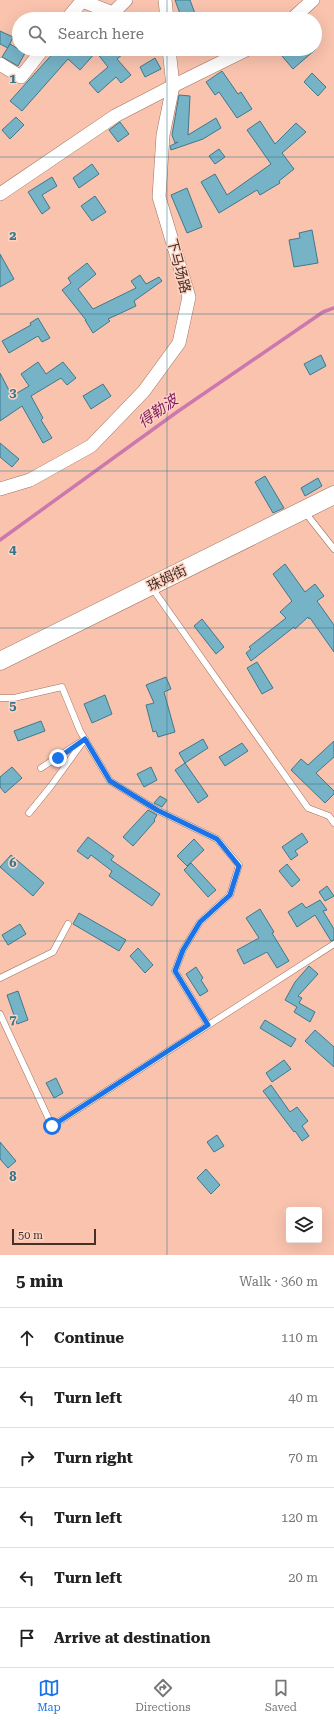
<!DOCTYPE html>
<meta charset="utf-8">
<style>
:root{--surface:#fff;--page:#f2f2f2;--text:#222;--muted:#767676;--line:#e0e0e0;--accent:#1a73e8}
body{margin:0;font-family:"Roboto Serif","Noto Sans SC",serif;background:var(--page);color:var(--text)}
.controls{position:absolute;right:12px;bottom:12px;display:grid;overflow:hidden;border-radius:4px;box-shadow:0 4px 16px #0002}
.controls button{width:36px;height:36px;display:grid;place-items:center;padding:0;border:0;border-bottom:1px solid var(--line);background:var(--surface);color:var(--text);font:20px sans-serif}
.scale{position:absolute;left:12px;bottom:10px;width:84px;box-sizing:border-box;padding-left:4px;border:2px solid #463129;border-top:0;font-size:11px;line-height:14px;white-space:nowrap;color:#463129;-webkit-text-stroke:3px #fed3c2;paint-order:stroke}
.stop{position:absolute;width:12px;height:12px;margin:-9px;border:3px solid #1a73e8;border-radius:50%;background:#fff}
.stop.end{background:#1a73e8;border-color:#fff;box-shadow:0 1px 4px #0008}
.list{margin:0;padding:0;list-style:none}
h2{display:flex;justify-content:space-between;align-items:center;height:52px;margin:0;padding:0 16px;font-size:17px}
h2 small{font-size:13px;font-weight:400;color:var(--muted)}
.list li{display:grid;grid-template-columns:26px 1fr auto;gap:12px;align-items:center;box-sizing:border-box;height:60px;padding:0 16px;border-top:1px solid var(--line)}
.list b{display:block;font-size:15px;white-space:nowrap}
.list em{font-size:13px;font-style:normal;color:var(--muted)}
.icon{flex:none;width:22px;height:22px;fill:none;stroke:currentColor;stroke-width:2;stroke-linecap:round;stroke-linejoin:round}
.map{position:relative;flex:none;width:334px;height:1255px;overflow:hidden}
.search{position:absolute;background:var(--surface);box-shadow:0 4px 16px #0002;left:12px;right:12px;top:12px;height:44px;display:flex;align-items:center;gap:10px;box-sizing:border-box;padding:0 14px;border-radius:22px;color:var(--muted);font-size:15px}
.sheet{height:412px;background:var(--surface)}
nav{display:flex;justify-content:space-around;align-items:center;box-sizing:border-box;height:56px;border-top:1px solid var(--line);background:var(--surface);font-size:11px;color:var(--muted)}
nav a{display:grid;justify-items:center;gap:2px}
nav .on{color:var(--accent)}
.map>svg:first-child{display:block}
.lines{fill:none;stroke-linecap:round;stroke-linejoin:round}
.stream{stroke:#cc78af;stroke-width:3.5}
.building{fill:#77b3c7;stroke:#3e798c}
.service-casing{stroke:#a2725f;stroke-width:7}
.minor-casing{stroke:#a2725f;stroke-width:14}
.secondary-casing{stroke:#a2725f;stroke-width:19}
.service{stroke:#fff;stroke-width:6}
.minor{stroke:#fff;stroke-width:13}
.secondary{stroke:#fff;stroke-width:18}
.route{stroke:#1a73e8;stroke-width:5}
.grid{fill:none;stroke:#37768a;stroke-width:1;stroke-opacity:0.55}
.labels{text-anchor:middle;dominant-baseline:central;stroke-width:3;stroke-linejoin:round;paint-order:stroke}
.street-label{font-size:14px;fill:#463129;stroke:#fed3c2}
.water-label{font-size:15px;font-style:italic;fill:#7e1a62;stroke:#fed3c2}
.grid-label{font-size:13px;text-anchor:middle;font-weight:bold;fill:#37768a;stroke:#fed3c2;stroke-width:3;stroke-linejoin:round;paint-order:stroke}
</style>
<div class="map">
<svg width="334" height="1255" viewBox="0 0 334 1255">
<rect width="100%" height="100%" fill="#f9c3ae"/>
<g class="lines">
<!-- stream -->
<polyline class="stream" points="0,540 177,412 323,312 334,308"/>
</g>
<!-- building -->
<g class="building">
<polygon points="175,0 190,0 197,19 182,19"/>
<polygon points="0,31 13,37 8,48 0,44"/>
<polygon points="10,44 25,53 18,66 2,57"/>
<polygon points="57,49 129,49 117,59 131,75 121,83 116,77 98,93 89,83 108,67 96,52 80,70 68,59 22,111 10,101"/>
<polygon points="276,49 316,49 293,69"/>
<polygon points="155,58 161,69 145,77 140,67"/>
<polygon points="222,71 238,94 241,92 252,109 237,118 219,92 215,95 206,82"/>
<polygon points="312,73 326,87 318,96 304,82"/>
<polygon points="179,95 190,96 188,135 216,118 221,128 203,139 171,150 170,146 178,142 175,143 172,135"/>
<polygon points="16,117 24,125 10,139 2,130"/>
<polygon points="260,121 275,144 296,123 306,132 282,153 294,169 279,181 280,183 260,195 257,190 219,213 201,182 215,174 227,195 271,164 247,130"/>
<polygon points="120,122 129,134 118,142 109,130"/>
<polygon points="219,149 225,157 215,164 209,156"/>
<polygon points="92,164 99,174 79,188 73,178"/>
<polygon points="52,177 57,186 42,195 50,208 42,214 28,192"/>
<polygon points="187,188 202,227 187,233 171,195"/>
<polygon points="95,196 106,212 92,221 81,206"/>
<polygon points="312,230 318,263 294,267 289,240 300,238 299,233"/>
<polygon points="0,254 14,279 0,287"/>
<polygon points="87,263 96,274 78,289 93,309 136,288 131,281 140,275 146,284 159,277 162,281 134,301 136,306 108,319 110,321 93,333 85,320 86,320 62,290 71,283 68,278"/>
<polygon points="38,318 50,338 42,342 38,336 9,353 2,341 31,325 30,323"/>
<polygon points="321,355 326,366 310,375 304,364"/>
<polygon points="38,362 46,374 63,362 76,378 67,385 61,378 31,396 43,418 41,420 52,438 43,443 22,406 0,421 0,373 12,396 29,386 21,374"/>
<polygon points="103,384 111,396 91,409 83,396"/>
<polygon points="0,443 19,459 12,467 0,457"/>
<polygon points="265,476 284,508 273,513 255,482"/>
<polygon points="318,478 322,486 305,496 301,488"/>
<polygon points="285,564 305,592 315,584 324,596 317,601 334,625 334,652 310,618 309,619 308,617 295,629 294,627 251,661 246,653 251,649 249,647 286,618 280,612 292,601 273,574"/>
<polygon points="202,619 224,647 216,654 194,626"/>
<polygon points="257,662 273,688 262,694 247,668"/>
<polygon points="166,677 171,689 164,692 175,732 158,737 156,731 153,732 146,705 154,703 146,685"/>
<polygon points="105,695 112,714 92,723 84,704"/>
<polygon points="41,721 45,731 18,741 14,731"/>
<polygon points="203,739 208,748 185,763 179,753"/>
<polygon points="334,741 334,757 316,773 334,791 334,794 325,803 291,770 301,759 308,765"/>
<polygon points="242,743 248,751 225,766 219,757"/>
<polygon points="185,763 208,796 198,803 175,770"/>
<polygon points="12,767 22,778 5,793 0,787 0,777"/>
<polygon points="151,767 157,780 144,787 137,774"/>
<polygon points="160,796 167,800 162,807 154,803"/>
<polygon points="148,810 157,815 154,820 155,821 133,846 123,837"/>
<polygon points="302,833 308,842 295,851 298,855 291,860 282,847"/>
<polygon points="88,837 114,856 111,860 160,894 152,906 109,876 112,871 91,855 88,859 77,851"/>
<polygon points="194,839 204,850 187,866 177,856"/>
<polygon points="11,855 44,883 33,896 0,867"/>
<polygon points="191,863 216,890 208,897 184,870"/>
<polygon points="287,864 300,880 292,887 279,871"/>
<polygon points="327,886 334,896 325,901 319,892"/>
<polygon points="320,900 327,910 323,911 334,929 334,940 331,941 315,915 297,927 288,912 302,903 306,908"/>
<polygon points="260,909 274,932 272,933 289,961 277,968 267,952 244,964 237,950 259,938 246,918"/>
<polygon points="79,913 126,940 119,951 73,924"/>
<polygon points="20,924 26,934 8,945 2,935"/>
<polygon points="138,948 153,965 145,973 130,956"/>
<polygon points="309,966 318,974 298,996 302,998 299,1003 315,1012 310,1022 294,1012 297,1007 285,1000 295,982"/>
<polygon points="196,967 203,978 201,980 208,991 200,996 186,974"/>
<polygon points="18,991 28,1020 17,1024 7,995"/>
<polygon points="265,1020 296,1039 291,1047 260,1028"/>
<polygon points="315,1030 334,1047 334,1067 305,1041"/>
<polygon points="284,1060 291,1069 272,1082 266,1073"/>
<polygon points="56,1078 63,1093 54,1098 46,1083"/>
<polygon points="271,1085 290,1112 297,1107 308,1121 302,1126 309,1136 302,1141 295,1131 294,1132 263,1091"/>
<polygon points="217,1135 224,1146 214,1152 207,1142"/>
<polygon points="0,1142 16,1161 8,1168 0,1159"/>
<polygon points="206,1169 220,1185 211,1194 197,1178"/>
</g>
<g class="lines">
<defs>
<g id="service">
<polyline points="304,511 334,549"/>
<polyline points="152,588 308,808 329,816 334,823"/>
<polyline points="0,698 14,698 62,687 80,731 110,781 157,810 217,839 239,865 230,895 200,922 183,950 175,971 208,1025"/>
<polyline points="29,813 51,786 85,739 41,768"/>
<polyline points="0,978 53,952 68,924"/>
<polyline points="0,1014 52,1126 334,944"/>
</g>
<g id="minor">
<polyline points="165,0 167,19"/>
<polyline points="67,19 82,1 113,13 126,0"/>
<polyline points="292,19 313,0"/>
<polyline points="0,64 21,77 43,49"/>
<polyline points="0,194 115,116 173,86 248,49"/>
<polyline points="0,489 30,480 91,446 144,391 179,343 189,297 159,197 163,135 173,86 169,49"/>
</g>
<polyline id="secondary" points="0,661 334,495"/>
</defs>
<!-- service casing -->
<use href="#service" class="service-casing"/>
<!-- minor casing -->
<use href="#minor" class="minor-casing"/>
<!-- secondary casing -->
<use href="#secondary" class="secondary-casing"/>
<!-- service -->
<use href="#service" class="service"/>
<!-- minor -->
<use href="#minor" class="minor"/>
<!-- secondary -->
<use href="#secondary" class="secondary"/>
</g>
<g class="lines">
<!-- route -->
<polyline class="route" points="52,1126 208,1025 175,971 183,950 200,922 230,895 239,866 217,839 157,810 110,781 85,739 58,758"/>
</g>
<!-- grid -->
<path class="grid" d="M167 0V19M167 49V1255M0 157H334M0 314H334M0 471H334M0 628H334M0 784H334M0 941H334M0 1098H334"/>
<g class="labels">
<!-- street labels -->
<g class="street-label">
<text transform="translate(179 266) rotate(75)">下马场路</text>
<text transform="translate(167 578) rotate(-26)">珠姆街</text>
</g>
<!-- water labels -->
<g class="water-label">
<text transform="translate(158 411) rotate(-36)">得勒波</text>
</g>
</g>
<g class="grid-label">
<text x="13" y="83">1</text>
<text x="13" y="240">2</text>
<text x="13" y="397">3</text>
<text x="13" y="554">4</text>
<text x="13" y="710">5</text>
<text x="13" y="867">6</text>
<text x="13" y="1024">7</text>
<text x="13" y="1181">8</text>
</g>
</svg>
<div class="controls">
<button><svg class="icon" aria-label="layers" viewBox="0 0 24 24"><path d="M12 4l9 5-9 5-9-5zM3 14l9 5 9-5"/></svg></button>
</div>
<div class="scale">50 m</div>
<div class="stop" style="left:52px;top:1126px"></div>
<div class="stop end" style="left:58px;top:758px"></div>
<div class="search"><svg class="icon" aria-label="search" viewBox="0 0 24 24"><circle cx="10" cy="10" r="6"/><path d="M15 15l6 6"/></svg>Search here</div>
</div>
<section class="sheet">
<h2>5 min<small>Walk · 360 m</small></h2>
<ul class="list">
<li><svg class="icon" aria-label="ahead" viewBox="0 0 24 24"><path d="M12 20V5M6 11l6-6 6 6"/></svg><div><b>Continue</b></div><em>110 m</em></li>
<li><svg class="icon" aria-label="left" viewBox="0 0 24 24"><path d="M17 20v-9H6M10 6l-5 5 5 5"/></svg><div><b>Turn left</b></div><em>40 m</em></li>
<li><svg class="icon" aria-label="right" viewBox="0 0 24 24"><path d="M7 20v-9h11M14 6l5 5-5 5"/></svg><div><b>Turn right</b></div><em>70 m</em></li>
<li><svg class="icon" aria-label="left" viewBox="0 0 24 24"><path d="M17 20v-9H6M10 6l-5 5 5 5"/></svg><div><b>Turn left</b></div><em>120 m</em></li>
<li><svg class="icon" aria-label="left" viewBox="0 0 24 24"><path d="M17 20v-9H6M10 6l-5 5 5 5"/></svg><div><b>Turn left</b></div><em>20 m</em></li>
<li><svg class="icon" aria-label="arrive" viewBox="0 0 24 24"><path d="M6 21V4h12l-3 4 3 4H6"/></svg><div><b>Arrive at destination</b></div></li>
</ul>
</section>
<nav>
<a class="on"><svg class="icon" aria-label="map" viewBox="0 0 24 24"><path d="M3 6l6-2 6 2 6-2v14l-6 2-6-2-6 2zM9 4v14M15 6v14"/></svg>Map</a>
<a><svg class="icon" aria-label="directions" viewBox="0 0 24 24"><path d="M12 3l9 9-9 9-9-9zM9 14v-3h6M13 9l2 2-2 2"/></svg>Directions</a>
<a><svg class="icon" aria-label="saved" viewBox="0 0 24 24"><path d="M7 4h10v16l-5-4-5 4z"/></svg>Saved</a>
</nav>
